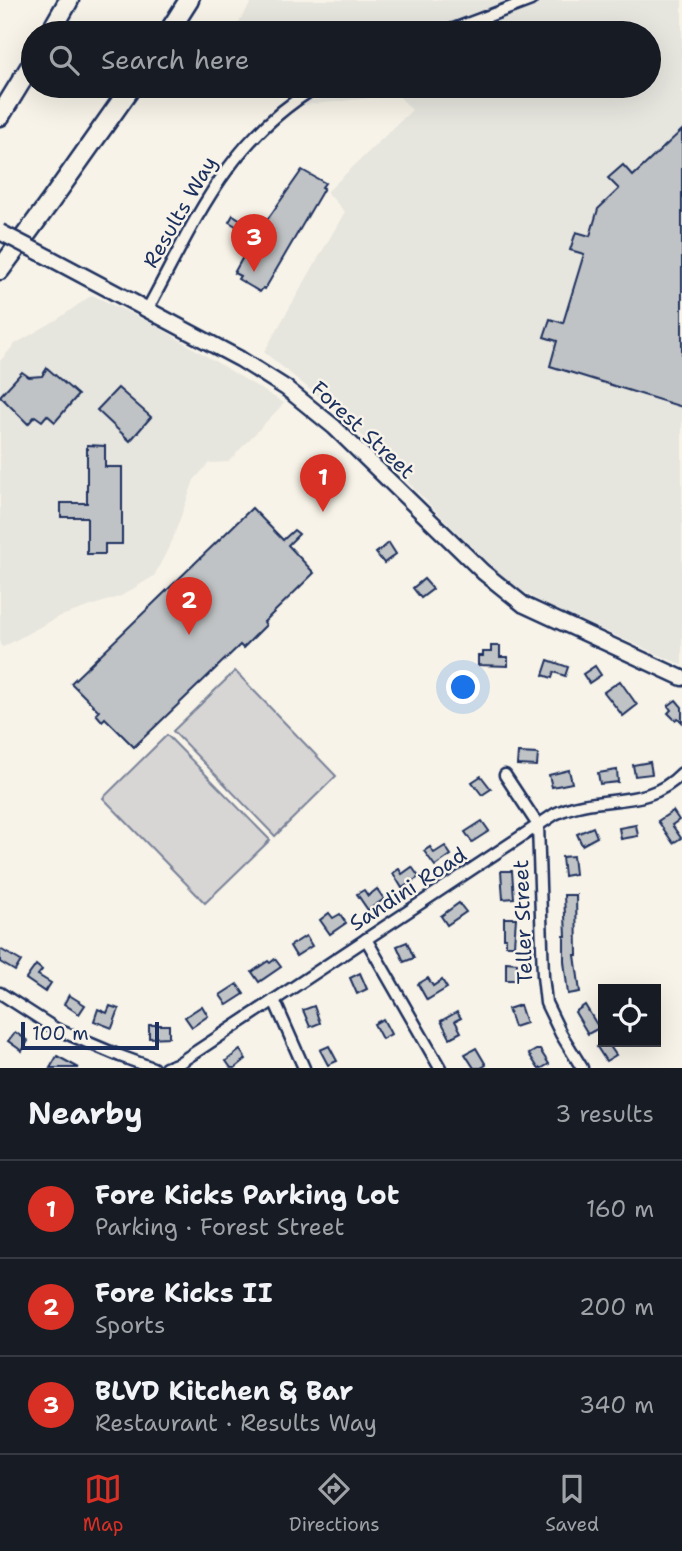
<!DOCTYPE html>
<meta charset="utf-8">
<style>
:root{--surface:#171b24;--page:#242831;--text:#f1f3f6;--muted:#9ea1a6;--line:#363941;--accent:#d93025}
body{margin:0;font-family:"Shantell Sans",sans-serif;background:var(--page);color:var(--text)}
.controls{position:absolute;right:21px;bottom:21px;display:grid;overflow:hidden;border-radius:0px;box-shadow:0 7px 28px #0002}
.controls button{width:63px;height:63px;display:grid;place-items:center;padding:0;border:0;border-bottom:2px solid var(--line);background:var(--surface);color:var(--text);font:35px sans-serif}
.scale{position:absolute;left:21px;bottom:18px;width:138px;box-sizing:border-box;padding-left:7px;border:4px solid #1b2f5e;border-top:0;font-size:19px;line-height:24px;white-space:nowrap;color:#1b2f5e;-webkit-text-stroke:5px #f7f3e8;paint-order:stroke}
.you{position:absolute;left:464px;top:688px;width:24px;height:24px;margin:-18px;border:5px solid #fff;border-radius:50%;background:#1a73e8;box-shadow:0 0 0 10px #1a73e833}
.badge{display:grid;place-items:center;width:46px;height:46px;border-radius:50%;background:var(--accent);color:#fff;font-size:23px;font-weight:700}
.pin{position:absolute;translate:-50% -58px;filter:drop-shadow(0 2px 4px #0008)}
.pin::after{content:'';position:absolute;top:37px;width:24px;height:21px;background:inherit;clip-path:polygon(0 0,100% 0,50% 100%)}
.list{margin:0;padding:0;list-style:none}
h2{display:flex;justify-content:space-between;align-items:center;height:91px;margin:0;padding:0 28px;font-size:30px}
h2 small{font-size:23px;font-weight:400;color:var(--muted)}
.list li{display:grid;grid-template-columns:46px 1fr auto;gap:21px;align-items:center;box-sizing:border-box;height:98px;padding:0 28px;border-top:2px solid var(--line)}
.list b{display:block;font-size:26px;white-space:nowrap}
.list p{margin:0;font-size:23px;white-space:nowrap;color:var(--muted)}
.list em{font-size:23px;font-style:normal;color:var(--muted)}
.icon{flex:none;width:38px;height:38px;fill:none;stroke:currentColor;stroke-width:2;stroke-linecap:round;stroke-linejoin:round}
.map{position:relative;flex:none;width:682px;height:1068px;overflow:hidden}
.search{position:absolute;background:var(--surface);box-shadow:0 7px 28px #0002;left:21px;right:21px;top:21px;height:77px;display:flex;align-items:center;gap:18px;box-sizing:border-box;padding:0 24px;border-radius:38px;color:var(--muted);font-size:26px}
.sheet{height:385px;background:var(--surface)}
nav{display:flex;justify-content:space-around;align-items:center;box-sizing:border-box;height:98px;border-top:2px solid var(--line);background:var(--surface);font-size:19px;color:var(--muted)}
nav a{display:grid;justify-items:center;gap:4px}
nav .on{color:var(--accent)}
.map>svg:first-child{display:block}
.built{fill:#e6e5de}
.green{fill:#d7d6d4;stroke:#798299;stroke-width:2}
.building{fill:#c0c3c5;stroke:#1b2f5e;stroke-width:2}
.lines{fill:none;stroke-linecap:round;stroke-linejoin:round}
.minor-casing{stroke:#1b2f5e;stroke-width:15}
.secondary-casing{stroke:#1b2f5e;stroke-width:19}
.motorway-casing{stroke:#1b2f5e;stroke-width:23}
.minor{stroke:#f7f3e8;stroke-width:10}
.secondary{stroke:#f7f3e8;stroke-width:14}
.motorway{stroke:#f7f3e8;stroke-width:18}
.secondary-bridge-casing{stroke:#1b2f5e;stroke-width:19;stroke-linecap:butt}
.secondary-bridge{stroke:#f7f3e8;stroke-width:14}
.labels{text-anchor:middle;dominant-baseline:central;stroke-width:5;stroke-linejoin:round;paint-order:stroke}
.street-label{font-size:21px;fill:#1b2f5e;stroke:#f7f3e8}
</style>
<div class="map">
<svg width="682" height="1068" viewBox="0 0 682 1068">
<rect width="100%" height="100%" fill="#f7f3e8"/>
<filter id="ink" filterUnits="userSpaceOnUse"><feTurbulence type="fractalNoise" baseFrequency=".0143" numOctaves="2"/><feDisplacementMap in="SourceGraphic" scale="14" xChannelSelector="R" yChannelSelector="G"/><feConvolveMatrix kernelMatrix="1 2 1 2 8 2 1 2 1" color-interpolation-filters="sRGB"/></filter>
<g filter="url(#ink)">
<!-- built -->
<g class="built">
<polygon points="253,0 682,0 682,665 544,604 511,584 484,560 344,417 264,352 345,212 327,192 412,110 398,95 304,105 288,86 649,86 649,33 244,33 237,25"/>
<polygon points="92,295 155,325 284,403 228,462 209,463 194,480 172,541 154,576 121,596 58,617 3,647 0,645 0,361 15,344 58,319"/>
</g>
<!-- green -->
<g class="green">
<polygon points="235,671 336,776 275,836 173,731"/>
<polygon points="167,735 270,840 205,903 103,798"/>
</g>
<!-- building -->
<g class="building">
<polygon points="682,130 682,407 550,366 557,341 544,337 550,319 563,323 584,254 570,250 576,232 590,236 598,209 619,189 608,178 623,165 633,176"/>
<polygon points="302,170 325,183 322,187 324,188 265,289 263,288 260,292 238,279 240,276 234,273 248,248 243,245 247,238 243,236 246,232 229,222 233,215 249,225 252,221 255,223 259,216 267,220"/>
<polygon points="47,368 78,395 55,422 47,415 42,421 35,416 28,424 0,396 22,372 29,377 42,376"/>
<polygon points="118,388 151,417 130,441 97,410"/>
<polygon points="87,445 105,446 105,467 122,467 122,544 105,544 105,554 87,554 87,517 61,517 61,503 87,503"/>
<polygon points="252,508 283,540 294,530 299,534 288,545 314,573 264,622 266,625 243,648 240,645 134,747 105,718 102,721 96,714 99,711 71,683"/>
<polygon points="389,543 396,554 384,563 376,553"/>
<polygon points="424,579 433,589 421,598 413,588"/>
<polygon points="491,646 500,646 500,657 508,657 508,666 478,665 478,656 483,656 483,652 491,652"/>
<polygon points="548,660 568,667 565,676 554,672 552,678 543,675"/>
<polygon points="595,666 601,675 589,683 583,674"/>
<polygon points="620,681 637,705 623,716 604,692"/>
<polygon points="676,700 682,707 682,722 678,718 675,720 668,713 671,710 668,706"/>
<polygon points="518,753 538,754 537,766 517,765"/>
<polygon points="650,762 652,774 635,776 633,765"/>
<polygon points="569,770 572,783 552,787 549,775"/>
<polygon points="617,770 618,782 600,784 598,773"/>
<polygon points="481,776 491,789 482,795 472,782"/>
<polygon points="673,811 679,820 672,825 681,838 673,843 658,821"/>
<polygon points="482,821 489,831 472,842 465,832"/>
<polygon points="636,825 638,836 621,839 619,828"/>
<polygon points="593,827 597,837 582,845 577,834"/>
<polygon points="445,846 451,855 435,866 424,851 430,847 434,853"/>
<polygon points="573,856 575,874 564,876 562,857"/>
<polygon points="412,867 419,877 402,888 393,873 399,869 402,874"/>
<polygon points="501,871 512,871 514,898 503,899"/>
<polygon points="377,889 384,899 368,910 357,894 364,890 368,896"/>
<polygon points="564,895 576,895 577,955 575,955 580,992 568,994 564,961 564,936 566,936"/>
<polygon points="459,903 466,912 447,925 441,916"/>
<polygon points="329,913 333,918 340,914 346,923 330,934 320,920"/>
<polygon points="504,918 516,918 514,945 506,945 506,938 504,938"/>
<polygon points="306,936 312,946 296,956 290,946"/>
<polygon points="407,942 414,958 404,962 397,946"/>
<polygon points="0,949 21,961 15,971 0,962"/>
<polygon points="275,959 281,967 259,982 252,972 268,961 270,963"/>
<polygon points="506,962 517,963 517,980 506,980"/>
<polygon points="36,965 42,970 38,975 51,983 45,992 26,979"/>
<polygon points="360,973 367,989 357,994 350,978"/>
<polygon points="428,978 433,986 442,980 447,988 427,1000 418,984"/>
<polygon points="237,984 244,994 227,1005 220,995"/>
<polygon points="69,995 85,1005 79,1014 64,1004"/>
<polygon points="520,1005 526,1023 514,1027 508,1009"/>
<polygon points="585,1005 599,1028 588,1034 575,1012"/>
<polygon points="110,1006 119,1009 112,1028 94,1021 98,1009 107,1013"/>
<polygon points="202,1006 208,1016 192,1027 185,1017"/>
<polygon points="314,1006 320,1023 310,1027 303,1010"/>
<polygon points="457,1012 461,1018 455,1021 461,1032 450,1038 441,1021"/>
<polygon points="383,1019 391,1034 382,1039 374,1024"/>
<polygon points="149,1025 169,1025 169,1037 149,1038"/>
<polygon points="15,1032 28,1041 22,1051 8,1041"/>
<polygon points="605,1042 607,1042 616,1055 606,1061 597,1047"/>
<polygon points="329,1046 337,1061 328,1065 320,1050"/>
<polygon points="476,1048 486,1065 481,1068 474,1068 465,1054"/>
<polygon points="240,1050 246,1059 235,1068 231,1068 226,1061"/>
<polygon points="536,1050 540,1050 549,1064 542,1068 538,1068 529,1054"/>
<polygon points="57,1056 79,1068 50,1068"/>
</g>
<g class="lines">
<defs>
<g id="minor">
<polyline points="443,33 531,0"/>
<path d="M147 310C195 222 227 140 318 86"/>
<polyline points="505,775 538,825 543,976 546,1003 561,1034 582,1068"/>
<polyline points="366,939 440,1068"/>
<polyline points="0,993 56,1029 120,1056 153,1068"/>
<polyline points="274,1000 304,1068"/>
<path d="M166 1068 179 1063 555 814C599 792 645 812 682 773"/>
</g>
<polyline id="secondary" points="50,258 240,359 286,388 334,427 483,572 524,605 682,678"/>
<g id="motorway">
<polyline points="50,33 69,0"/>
<polyline points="168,33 189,0"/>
<polyline points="0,116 33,62"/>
<polyline points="0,270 50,202 132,86"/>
</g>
</defs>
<!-- minor casing -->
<use href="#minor" class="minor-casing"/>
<!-- secondary casing -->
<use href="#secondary" class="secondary-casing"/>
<!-- motorway casing -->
<use href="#motorway" class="motorway-casing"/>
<!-- minor -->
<use href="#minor" class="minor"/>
<!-- secondary -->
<use href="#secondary" class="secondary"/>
<!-- motorway -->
<use href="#motorway" class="motorway"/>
<defs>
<polyline id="secondary-bridge" points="0,232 50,258"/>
</defs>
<!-- secondary-bridge casing -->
<use href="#secondary-bridge" class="secondary-bridge-casing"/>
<!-- secondary-bridge -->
<use href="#secondary-bridge" class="secondary-bridge"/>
</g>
</g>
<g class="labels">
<!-- street labels -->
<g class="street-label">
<text transform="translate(180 212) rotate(-60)">Results Way</text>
<text transform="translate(363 430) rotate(43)">Forest Street</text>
<text transform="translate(408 889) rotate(-33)">Sandini Road</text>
<text transform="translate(523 922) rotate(-92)">Teller Street</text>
</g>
</g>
</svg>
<div class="controls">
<button><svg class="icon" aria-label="locate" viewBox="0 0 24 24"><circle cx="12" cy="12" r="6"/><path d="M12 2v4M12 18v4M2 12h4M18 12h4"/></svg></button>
</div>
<div class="scale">100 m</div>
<div class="you"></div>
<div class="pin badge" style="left:323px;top:512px">1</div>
<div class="pin badge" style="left:189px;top:635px">2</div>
<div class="pin badge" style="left:254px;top:272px">3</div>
<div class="search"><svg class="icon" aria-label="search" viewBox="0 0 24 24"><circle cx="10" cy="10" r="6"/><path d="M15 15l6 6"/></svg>Search here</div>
</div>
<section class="sheet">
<h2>Nearby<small>3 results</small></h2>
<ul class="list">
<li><span class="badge">1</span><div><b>Fore Kicks Parking Lot</b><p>Parking · Forest Street</p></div><em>160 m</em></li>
<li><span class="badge">2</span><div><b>Fore Kicks II</b><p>Sports</p></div><em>200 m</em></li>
<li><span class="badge">3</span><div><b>BLVD Kitchen &amp; Bar</b><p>Restaurant · Results Way</p></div><em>340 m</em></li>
</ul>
</section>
<nav>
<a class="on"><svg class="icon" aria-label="map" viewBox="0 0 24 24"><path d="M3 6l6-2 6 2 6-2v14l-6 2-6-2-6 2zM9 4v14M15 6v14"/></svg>Map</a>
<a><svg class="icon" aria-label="directions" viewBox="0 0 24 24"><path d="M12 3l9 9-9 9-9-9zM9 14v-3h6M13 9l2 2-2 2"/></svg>Directions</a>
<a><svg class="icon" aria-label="saved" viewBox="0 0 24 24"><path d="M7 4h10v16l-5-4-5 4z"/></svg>Saved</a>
</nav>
